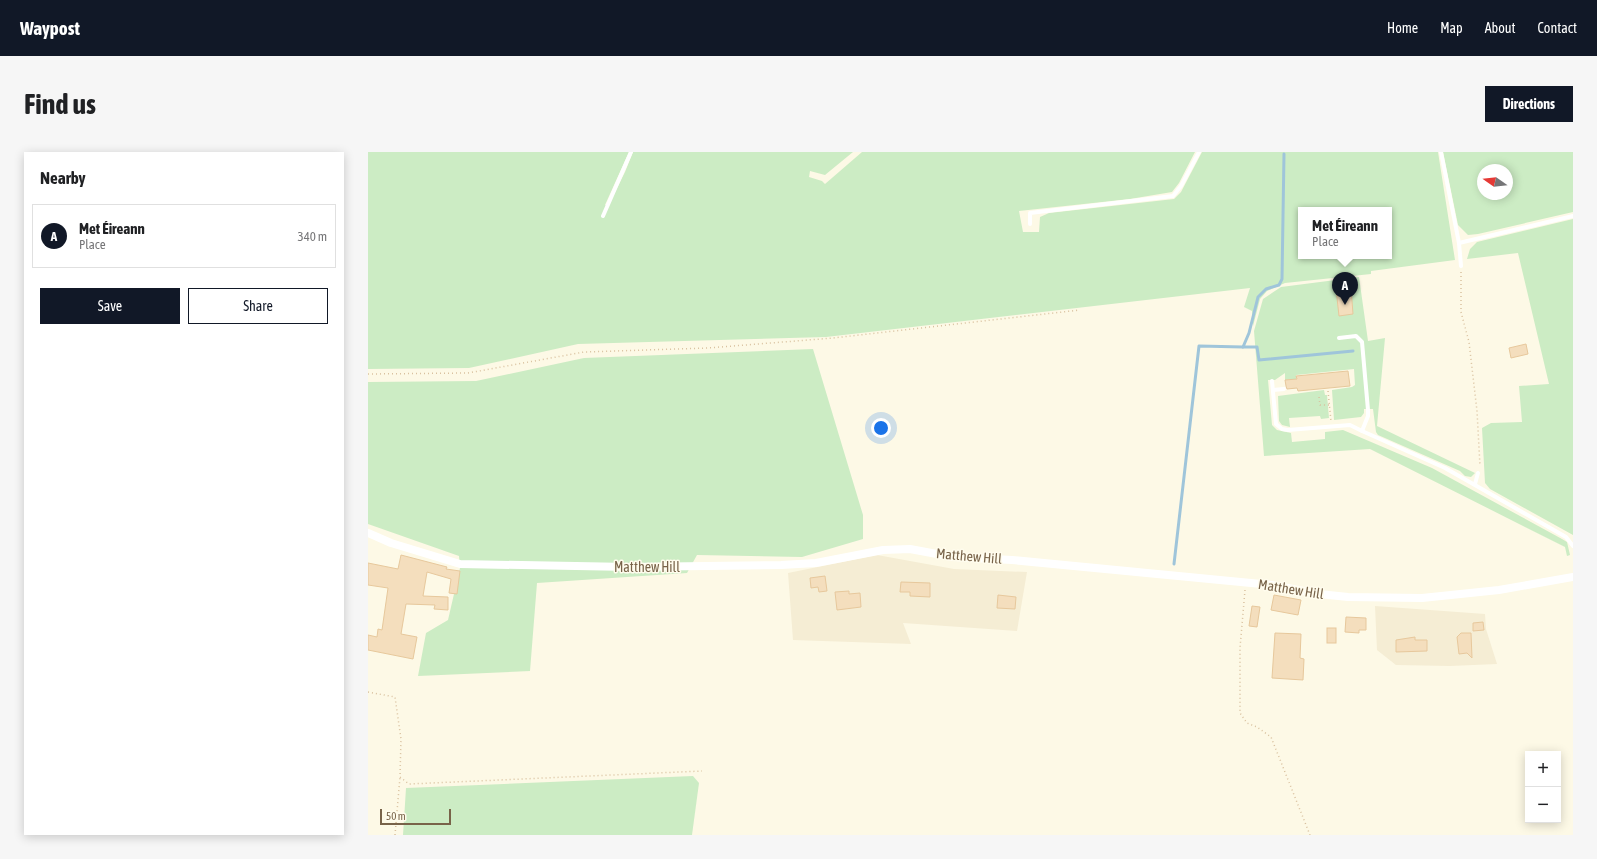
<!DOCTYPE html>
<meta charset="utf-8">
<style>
:root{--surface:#fff;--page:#f6f6f6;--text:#202124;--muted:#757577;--line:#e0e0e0;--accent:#111827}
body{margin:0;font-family:"Asap Condensed",sans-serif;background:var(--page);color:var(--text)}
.controls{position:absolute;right:12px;bottom:12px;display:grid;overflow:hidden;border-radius:0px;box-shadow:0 2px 10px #0003}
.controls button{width:36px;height:36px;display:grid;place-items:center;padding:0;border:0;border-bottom:1px solid var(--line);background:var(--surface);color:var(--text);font:20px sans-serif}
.compass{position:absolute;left:1109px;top:12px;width:36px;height:36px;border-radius:50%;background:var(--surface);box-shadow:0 2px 10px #0003;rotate:284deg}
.scale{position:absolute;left:12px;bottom:10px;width:71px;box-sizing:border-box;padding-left:4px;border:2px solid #786349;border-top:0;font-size:11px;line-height:14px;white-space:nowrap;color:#786349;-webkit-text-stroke:3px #fffced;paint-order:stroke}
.you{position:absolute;left:513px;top:276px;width:14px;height:14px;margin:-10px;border:3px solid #fff;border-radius:50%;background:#1a73e8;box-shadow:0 0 0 6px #1a73e833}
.badge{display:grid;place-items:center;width:26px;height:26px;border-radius:50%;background:var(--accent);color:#fff;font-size:13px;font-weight:700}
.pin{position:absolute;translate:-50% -33px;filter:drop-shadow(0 1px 2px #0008)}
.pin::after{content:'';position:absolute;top:21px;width:14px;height:12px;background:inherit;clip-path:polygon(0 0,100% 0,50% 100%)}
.popup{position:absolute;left:930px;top:55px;width:94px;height:52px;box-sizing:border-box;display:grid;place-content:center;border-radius:0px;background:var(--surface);filter:drop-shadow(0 1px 3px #0005);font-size:13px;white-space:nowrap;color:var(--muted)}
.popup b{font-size:15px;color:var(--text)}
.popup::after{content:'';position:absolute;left:50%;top:100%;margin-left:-8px;border:8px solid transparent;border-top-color:var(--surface)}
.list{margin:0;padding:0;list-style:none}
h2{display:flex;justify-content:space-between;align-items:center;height:52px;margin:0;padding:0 16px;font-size:17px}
h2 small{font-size:13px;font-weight:400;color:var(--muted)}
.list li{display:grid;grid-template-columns:26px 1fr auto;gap:12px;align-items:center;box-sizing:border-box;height:64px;margin:0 8px 8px;padding:0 8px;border:1px solid var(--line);border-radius:0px}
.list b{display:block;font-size:15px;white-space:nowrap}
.list p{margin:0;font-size:13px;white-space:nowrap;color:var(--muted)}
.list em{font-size:13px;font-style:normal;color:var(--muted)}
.actions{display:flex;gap:8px;padding:12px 16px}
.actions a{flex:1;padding:9px 0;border:1px solid var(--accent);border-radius:0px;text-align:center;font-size:14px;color:var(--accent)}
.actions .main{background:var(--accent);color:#fff}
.map{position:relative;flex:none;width:1205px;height:683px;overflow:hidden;border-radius:0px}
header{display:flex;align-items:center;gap:24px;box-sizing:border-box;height:56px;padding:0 20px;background:var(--accent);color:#fff}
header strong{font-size:19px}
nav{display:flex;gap:22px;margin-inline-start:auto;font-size:14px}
.intro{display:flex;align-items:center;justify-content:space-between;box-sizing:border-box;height:96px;padding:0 24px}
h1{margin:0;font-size:28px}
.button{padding:10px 18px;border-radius:0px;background:var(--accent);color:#fff;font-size:14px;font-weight:700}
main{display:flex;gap:24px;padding:0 24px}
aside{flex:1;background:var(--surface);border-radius:0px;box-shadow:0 2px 10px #0003}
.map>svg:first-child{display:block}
.residential{fill:#f5edd4}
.green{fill:#ccecc4;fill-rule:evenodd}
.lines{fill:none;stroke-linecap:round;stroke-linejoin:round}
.stream{stroke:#9fc5da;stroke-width:3}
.building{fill:#f4debd;stroke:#e7c89c}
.path{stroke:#d9c19f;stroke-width:1.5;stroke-dasharray:1 3;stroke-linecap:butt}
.service{stroke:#fff;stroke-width:4}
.minor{stroke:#fff;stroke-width:8}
.labels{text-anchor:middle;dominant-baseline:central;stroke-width:3;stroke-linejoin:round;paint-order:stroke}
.street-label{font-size:14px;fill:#786349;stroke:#fffced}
</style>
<header>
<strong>Waypost</strong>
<nav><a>Home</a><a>Map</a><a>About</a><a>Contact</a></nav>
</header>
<div class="intro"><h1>Find us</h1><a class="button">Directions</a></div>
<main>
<aside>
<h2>Nearby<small></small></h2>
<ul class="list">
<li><span class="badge">A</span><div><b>Met Éireann</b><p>Place</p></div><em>340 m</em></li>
</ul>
<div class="actions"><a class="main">Save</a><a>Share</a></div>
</aside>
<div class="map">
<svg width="1205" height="683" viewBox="0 0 1205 683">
<rect width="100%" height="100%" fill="#fdf9e6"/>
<!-- residential -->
<g class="residential">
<polygon points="509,403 586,417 659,420 649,479 535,471 543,492 425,488 420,421"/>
<polygon points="1007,454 1117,462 1118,477 1129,512 1082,514 1028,513 1009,498"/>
</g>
<!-- green -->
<g class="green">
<path d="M0 0H261L237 53 240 54 257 20 265 0H485L457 23 442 19 441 25 454 29 457 32 494 0H827L811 31 804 40 762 47 651 59 655 80H671L672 65 681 61 806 47 813 40 834 0H1070L1087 108 1003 119V122L917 131 899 139 892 147 885 174 884 159 876 155 882 136 458 185 210 192 101 216 0 217ZM933 58H1021V104H933Z"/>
<path d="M1075 0H1205V60L1110 82 1100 83 1090 73ZM1115 18H1139V42H1115Z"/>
<polygon points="1205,67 1205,383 1122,337 1117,331 1114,276 1123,271 1154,270 1151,234 1181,232 1150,101 1099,107 1102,97 1109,90"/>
<polygon points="991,125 1000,189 1017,186 1009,274 1107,321 1103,325 1097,324 1092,319 1010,283 1008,280 1005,257 996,257 996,261 993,265 966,268 964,238 984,235 987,233 986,217 928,223 928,227 917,228 917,221 907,228 900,228 904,273 909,278 923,281 924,290 957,287 957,280 975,278 1064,316 1194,387 1199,390 1202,403 1199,404 1197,395 1002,297 896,304 886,179 895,147 913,135"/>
<polygon points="445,197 495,363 495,387 434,405 329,403 319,421 169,431 162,519 50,524 58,481 80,468 92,416 91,404 0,372 0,230 108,229 216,206"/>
<polygon points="956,238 957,243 959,243 961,266 953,267 952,264 921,266 922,275 914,273 911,269 910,244"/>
<polygon points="325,624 331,631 324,683 35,683 38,636"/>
</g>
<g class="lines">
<!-- stream -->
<g class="stream">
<polyline points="916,2 914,127 911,133 898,137 890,145 881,181 875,195 889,195 891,208 985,199"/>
<polyline points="806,412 831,194 875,195"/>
</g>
</g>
<!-- building -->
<g class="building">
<polygon points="983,136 985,162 971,164 968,137"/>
<polygon points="1158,192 1160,202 1143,206 1141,196"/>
<polygon points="980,219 982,234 930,239 929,236 919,237 918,234 917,228 929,227 928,224"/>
<polygon points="33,403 79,415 78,417 92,419 89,442 81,441 83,427 59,420 55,444 80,445 80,458 66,457 67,453 38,452 33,482 49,485 45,507 0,498 0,483 9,485 10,477 14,478 20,436 0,433 0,411 30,417"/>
<polygon points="457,424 459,439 451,440 450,435 443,436 442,426"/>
<polygon points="533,430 562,431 562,445 542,444 542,440 532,440"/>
<polygon points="481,439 481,442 492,441 493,455 469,458 467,440"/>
<polygon points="630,443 648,445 647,457 629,456"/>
<polygon points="906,443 933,448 930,463 903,458"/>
<polygon points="884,454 892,455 889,475 881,474"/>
<polygon points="978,465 998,466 998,478 991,478 991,481 977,480"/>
<polygon points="1115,470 1116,478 1105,479 1105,471"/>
<rect x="959" y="476" width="9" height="15"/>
<polygon points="907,481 933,482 932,506 936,507 935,528 904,526"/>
<polygon points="1093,481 1103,481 1104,506 1099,501 1091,502 1089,485"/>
<polygon points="1047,485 1047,488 1059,488 1059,499 1028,500 1028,488"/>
</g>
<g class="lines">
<!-- path -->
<g class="path">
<polyline points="1093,120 1093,160 1101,190 1109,259 1112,314"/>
<polyline points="0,222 100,221 216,200 340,196 465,186 712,158"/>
<polyline points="960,239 963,269"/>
<polyline points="951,245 952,253 961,253"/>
<polyline points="877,438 872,496 872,561 879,571 889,575 903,585 942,683"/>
<polyline points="0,540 27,545 33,587 32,625 41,632 334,619"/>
<polyline points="27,683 32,625"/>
</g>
<!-- service -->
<g class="service">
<polyline points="1073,0 1091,91 1093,114"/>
<polyline points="235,64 263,0"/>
<polyline points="662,72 662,61 805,44 813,34 831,0"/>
<polyline points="1091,91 1205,64"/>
<polyline points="904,229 908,272 914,277 920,278 982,273 994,279 1000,264 1000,258 994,190 988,184 971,186"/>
<polyline points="905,238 916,237"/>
<polyline points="994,279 1077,316 1198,385 1205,394"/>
<polyline points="1107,332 1110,321"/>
</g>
<!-- minor -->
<polyline class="minor" points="0,381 23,391 92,412 262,415 413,413 448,411 515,398 542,397 585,405 644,408 904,433 951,442 980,445 1054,446 1131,438 1205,425"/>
</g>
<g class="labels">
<!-- street labels -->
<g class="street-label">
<text transform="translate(601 404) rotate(5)">Matthew Hill</text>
<text x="279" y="415">Matthew Hill</text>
<text transform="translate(923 437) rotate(9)">Matthew Hill</text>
</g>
</g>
</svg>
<div class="controls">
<button>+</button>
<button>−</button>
</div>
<svg class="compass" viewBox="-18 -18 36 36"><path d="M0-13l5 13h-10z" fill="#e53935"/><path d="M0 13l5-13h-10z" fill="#757577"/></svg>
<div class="scale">50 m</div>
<div class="you"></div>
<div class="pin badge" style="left:977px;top:153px">A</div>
<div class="popup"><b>Met Éireann</b>Place</div>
</div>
</main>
